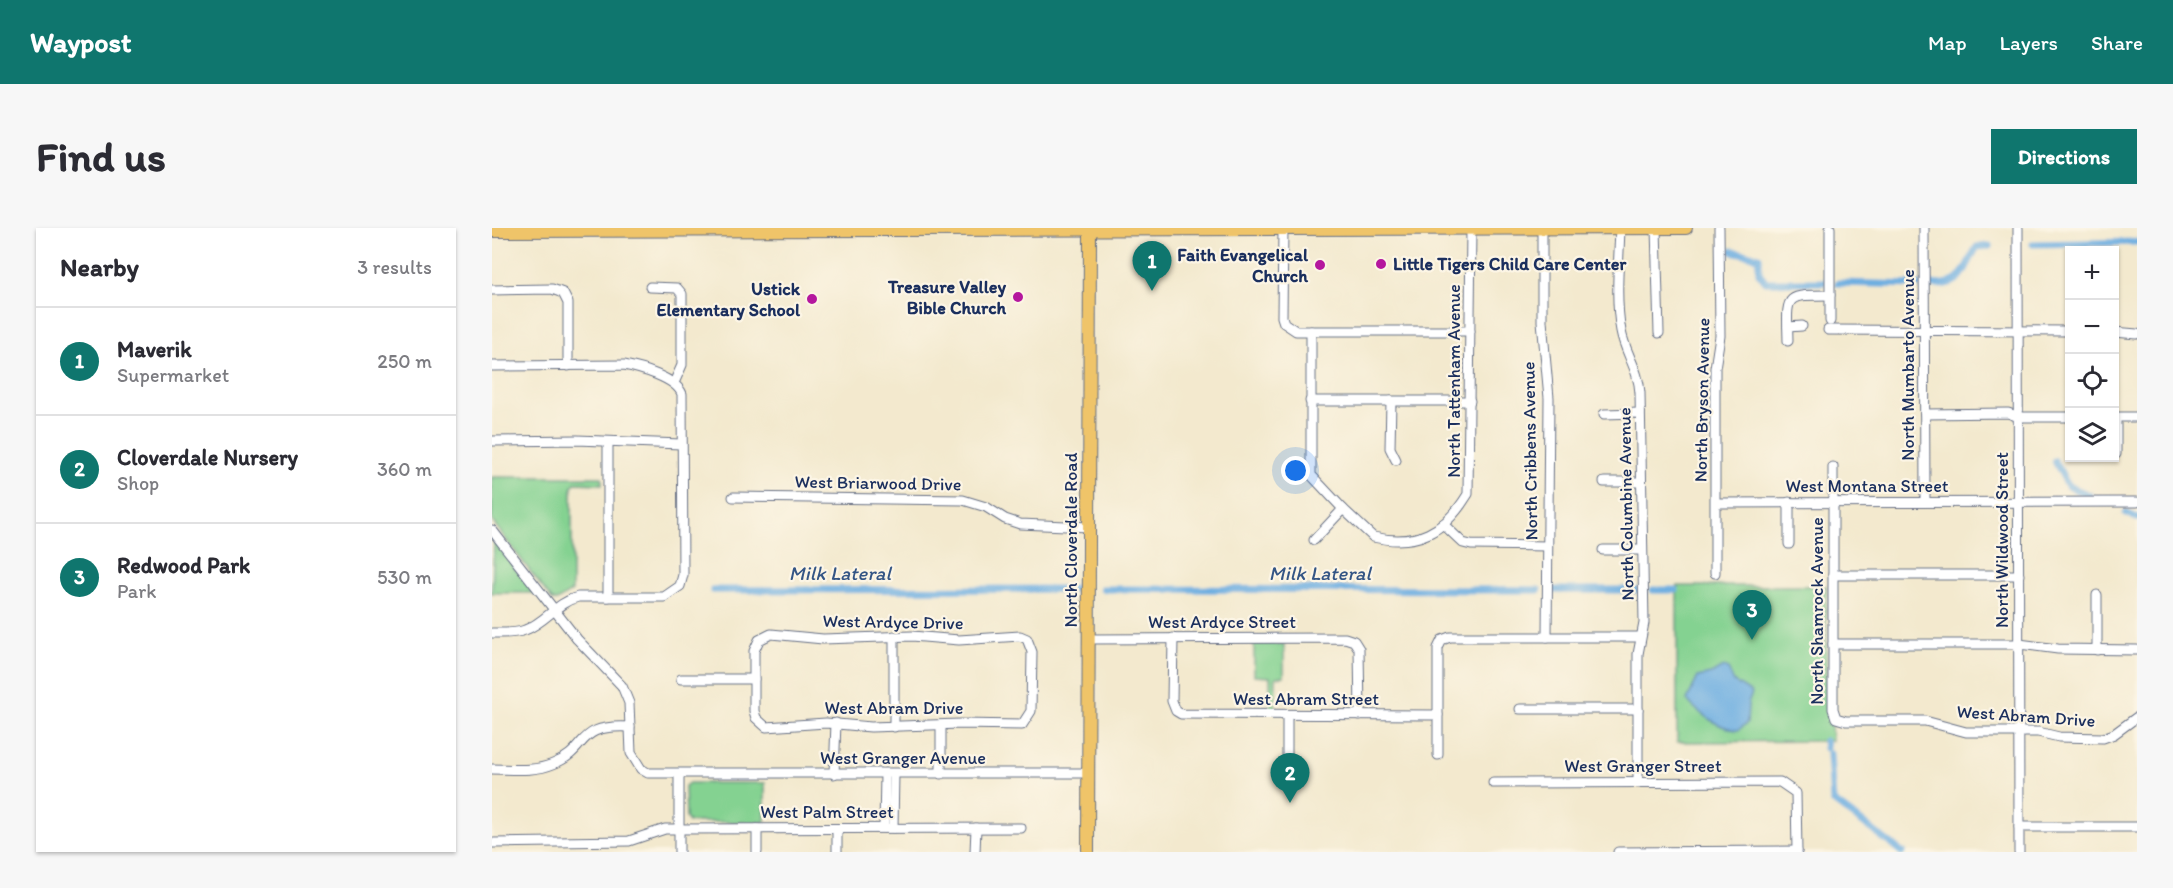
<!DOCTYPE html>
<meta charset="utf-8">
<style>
:root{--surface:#fff;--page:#f7f7f7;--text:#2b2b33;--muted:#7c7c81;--line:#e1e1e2;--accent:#0f766e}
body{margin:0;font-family:Itim,sans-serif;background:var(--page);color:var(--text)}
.controls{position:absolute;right:18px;top:18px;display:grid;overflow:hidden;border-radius:0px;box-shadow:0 2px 4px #0004}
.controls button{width:54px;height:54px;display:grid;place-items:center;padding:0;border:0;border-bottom:2px solid var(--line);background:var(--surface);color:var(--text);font:30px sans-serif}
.you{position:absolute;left:804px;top:243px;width:21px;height:21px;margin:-15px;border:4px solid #fff;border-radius:50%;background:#1a73e8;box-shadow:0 0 0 9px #1a73e833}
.badge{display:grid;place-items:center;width:39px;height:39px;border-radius:50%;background:var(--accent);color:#fff;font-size:20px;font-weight:700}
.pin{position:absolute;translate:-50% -50px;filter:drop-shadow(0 2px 3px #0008)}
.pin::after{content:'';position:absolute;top:32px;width:21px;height:18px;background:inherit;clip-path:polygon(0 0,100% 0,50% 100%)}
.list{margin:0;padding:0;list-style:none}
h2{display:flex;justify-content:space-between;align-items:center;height:78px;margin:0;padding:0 24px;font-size:26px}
h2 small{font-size:20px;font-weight:400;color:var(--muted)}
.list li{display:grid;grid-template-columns:39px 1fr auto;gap:18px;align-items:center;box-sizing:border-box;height:108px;padding:0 24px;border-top:2px solid var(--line)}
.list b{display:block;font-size:22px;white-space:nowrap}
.list p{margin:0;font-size:20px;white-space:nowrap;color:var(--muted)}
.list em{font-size:20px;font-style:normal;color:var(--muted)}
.icon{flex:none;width:33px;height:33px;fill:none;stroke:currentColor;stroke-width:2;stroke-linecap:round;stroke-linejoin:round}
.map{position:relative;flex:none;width:1645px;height:624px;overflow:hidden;border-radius:0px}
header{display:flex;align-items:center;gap:36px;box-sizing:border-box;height:84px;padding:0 30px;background:var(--accent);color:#fff}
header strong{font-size:28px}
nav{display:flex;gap:33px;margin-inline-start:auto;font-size:21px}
.intro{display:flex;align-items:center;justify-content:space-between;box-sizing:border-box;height:144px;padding:0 36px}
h1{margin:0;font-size:42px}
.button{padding:15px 27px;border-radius:0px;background:var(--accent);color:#fff;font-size:21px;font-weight:700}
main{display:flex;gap:36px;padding:0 36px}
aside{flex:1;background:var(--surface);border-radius:0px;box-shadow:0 2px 4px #0004}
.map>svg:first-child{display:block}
.green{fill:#84d291;stroke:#508078;stroke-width:1.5}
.water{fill:#6daee1;stroke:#446ea0;stroke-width:1.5}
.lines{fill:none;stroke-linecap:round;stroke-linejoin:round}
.canal{stroke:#6daee1;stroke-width:7}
.minor-casing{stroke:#677085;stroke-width:11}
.major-casing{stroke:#677085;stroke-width:14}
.minor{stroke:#fff;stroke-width:9}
.major{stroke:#efc469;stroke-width:12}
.poi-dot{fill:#b5179e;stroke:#fcf5e5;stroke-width:2}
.labels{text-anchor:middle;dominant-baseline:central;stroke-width:4.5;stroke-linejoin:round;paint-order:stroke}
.poi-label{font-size:18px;font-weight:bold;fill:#1b2f5e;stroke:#fcf5e5;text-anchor:end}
.street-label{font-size:18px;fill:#1b2f5e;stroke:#fcf5e5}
.water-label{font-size:20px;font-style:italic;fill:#345585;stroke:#fcf5e5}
</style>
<header>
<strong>Waypost</strong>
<nav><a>Map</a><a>Layers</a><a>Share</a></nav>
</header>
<div class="intro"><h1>Find us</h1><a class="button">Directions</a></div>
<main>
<aside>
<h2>Nearby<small>3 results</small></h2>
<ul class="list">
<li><span class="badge">1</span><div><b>Maverik</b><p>Supermarket</p></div><em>250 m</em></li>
<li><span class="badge">2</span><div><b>Cloverdale Nursery</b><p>Shop</p></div><em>360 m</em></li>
<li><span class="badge">3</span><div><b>Redwood Park</b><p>Park</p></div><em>530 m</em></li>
</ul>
</aside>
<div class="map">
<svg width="1645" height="624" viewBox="0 0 1645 624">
<rect width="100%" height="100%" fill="#fcf5e5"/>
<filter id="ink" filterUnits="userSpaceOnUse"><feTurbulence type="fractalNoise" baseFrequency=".0167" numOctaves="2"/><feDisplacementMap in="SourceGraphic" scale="12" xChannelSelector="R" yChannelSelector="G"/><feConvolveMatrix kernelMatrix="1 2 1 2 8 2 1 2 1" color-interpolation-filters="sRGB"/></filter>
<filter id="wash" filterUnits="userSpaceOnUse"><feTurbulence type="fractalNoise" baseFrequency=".008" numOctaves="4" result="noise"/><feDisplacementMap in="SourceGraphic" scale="24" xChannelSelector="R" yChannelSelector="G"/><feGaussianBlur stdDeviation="1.35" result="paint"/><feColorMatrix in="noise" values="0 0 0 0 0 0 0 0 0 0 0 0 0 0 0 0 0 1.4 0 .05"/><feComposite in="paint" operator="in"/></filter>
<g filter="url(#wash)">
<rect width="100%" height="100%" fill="#f3e9ce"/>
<!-- green -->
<g class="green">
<polygon points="0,249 110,249 110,256 83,255 80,258 80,363 65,373 60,372 0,293"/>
<polygon points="2,313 42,365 0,365"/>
<polygon points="1185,358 1334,358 1334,483 1339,496 1340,513 1185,514"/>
<polygon points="762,416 792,416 792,448 784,449 783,481 778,481 778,449 762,448"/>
<polygon points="197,555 273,555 273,594 197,594 194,590 193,558"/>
</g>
<!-- water -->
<path class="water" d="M1232 439 1236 441 1242 454 1260 465 1256 476 1255 495 1246 502C1228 501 1206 485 1195 472L1206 449 1219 446Z"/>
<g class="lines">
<!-- canal -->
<g class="canal">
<polyline points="1541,16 1645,14"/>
<polyline points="1240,23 1267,29 1267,45 1274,54 1331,54"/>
<polyline points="1346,55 1426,57"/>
<path d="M1438 57C1472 58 1469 46 1485 19L1497 18"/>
<polyline points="1563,233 1576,258 1597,267"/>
<polyline points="1634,285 1645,290"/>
<polyline points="611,361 1046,362"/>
<polyline points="221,362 583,361"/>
<polyline points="1063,362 1143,362"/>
<polyline points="1161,362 1184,362"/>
<polyline points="1333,513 1334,520"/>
<polyline points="1338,526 1341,573 1410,624"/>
</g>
</g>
</g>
<g filter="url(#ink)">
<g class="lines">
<defs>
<g id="minor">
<polyline points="1050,0 1050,93 1057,170 1055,409"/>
<path d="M1128 0C1127 33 1123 71 1129 103 1133 125 1147 142 1148 165L1152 395 1146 426V555"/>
<polyline points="1164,0 1167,105"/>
<polyline points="1338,0 1338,93"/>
<polyline points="1432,0 1433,274"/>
<polyline points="1526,0 1527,624"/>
<polyline points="791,2 790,89 792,95 804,103 978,103"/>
<polyline points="158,59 185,60 190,66 190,137 182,155"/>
<polyline points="0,62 60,61 71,65 76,75 76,138"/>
<polyline points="1296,99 1310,98"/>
<polyline points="1336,102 1578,103"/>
<polyline points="819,103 819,247 851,281 822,312"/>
<polyline points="1622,104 1645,106"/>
<path d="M1296 113C1295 67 1291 67 1338 67"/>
<path d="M0 138 132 137C148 140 184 150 190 166L191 347 188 358 172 369H86C65 374 53 395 33 402 23 406 11 405 0 405"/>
<polyline points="818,173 978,173"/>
<polyline points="899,173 898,220 904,232"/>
<polyline points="1112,186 1148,185"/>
<polyline points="1433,186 1516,185 1527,189 1578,189"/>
<polyline points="1622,189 1645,189"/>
<polyline points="1624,189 1624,226"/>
<polyline points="0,213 85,212 189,216"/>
<polyline points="116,215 116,369"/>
<polyline points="1341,239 1341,481 1344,490 1354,493 1433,493 1474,504 1546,504 1567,509 1611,510 1622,506 1645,489"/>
<polyline points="1112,254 1148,254"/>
<polyline points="241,269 471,272 494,279 513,291 528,296 597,299"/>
<polyline points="1297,274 1297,316"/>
<polyline points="1224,275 1645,274"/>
<path d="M851 281 881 309C925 319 953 304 976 266L979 1"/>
<polyline points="951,296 971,315 979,317 1055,318"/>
<polyline points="0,302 85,411 130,458 137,475 139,525 149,541 156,545 597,545"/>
<polyline points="1111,322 1150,322"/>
<polyline points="1223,345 1223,140 1228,108 1227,0"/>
<polyline points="1341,347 1527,347"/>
<polyline points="1605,367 1605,422"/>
<polygon points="279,406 331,411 420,408 467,412 528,408 535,411 540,424 539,483 530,497 468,496 379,499 334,495 274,499 264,490 262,483 262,423 267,412"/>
<polyline points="402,408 402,499"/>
<polyline points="681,410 680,473 684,483 689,486 946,487"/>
<polyline points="597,411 853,410 862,413 867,421 868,487"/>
<polyline points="1341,416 1527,416 1566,421 1645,422"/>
<polyline points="189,451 262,451"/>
<polyline points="1028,481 1146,481"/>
<polyline points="449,498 449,546"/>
<polyline points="795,526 795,487"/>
<polyline points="946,527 946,420 950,412 958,409 1148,409"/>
<path d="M0 541C20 541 42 544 61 536 99 521 81 496 138 499"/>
<polyline points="342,546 344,495"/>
<polyline points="187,547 187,624"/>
<polyline points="1001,555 1288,554 1304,565 1305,624"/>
<polyline points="1527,599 1645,599"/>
<polyline points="392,600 393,546"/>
<polyline points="401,600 402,546"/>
<polyline points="345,601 345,624"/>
<polyline points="0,615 137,613 173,601 529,600"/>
<polyline points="265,624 265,601"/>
<polyline points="483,624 484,600"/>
<polyline points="1126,624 1305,623"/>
</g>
<g id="major">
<polyline points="0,3 1194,0"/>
<polyline points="596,624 598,0"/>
</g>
</defs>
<!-- minor casing -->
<use href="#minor" class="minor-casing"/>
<!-- major casing -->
<use href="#major" class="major-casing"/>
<!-- minor -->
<use href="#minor" class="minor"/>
<!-- major -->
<use href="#major" class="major"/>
</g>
</g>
<!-- markers -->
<g class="poi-dot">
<circle cx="889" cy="36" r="6"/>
<circle cx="828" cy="37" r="6"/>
<circle cx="526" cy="69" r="6"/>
<circle cx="320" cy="71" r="6"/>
</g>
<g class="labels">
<!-- poi labels -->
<g class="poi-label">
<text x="816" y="27">Faith Evangelical<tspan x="816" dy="21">Church</tspan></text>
<text x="901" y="36" text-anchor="start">Little Tigers Child Care Center</text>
<text x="514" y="59">Treasure Valley<tspan x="514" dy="21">Bible Church</tspan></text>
<text x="308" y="61">Ustick<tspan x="308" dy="21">Elementary School</tspan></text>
</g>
<!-- street labels -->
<g class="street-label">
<text transform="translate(1416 137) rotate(-90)">North Mumbarto Avenue</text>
<text transform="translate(962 153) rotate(-90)">North Tattenham Avenue</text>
<text transform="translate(1210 172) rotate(-89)">North Bryson Avenue</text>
<text transform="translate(1038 223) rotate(-91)">North Cribbens Avenue</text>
<text transform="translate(386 255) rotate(1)">West Briarwood Drive</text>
<text x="1375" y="258">West Montana Street</text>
<text transform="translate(1134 276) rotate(-91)">North Columbine Avenue</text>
<text transform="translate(579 312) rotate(-90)">North Cloverdale Road</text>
<text transform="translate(1510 312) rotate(-90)">North Wildwood Street</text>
<text transform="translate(1325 383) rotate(-90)">North Shamrock Avenue</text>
<text transform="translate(401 394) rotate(1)">West Ardyce Drive</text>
<text x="730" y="394">West Ardyce Street</text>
<text x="814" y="471">West Abram Street</text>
<text x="402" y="480">West Abram Drive</text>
<text transform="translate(1534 488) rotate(4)">West Abram Drive</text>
<text x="411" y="530">West Granger Avenue</text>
<text x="1151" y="538">West Granger Street</text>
<text x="335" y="584">West Palm Street</text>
</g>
<!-- water labels -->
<g class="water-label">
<text x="348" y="345">Milk Lateral</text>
<text x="828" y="345">Milk Lateral</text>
</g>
</g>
</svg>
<div class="controls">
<button>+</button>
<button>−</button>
<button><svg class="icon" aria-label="locate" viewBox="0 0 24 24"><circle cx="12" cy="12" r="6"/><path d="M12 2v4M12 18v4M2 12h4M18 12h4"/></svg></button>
<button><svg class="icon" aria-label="layers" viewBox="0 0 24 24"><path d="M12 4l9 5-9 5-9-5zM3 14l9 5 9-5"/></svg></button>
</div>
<div class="you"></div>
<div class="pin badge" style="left:660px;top:63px">1</div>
<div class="pin badge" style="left:798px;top:575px">2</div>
<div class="pin badge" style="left:1260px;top:412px">3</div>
</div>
</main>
